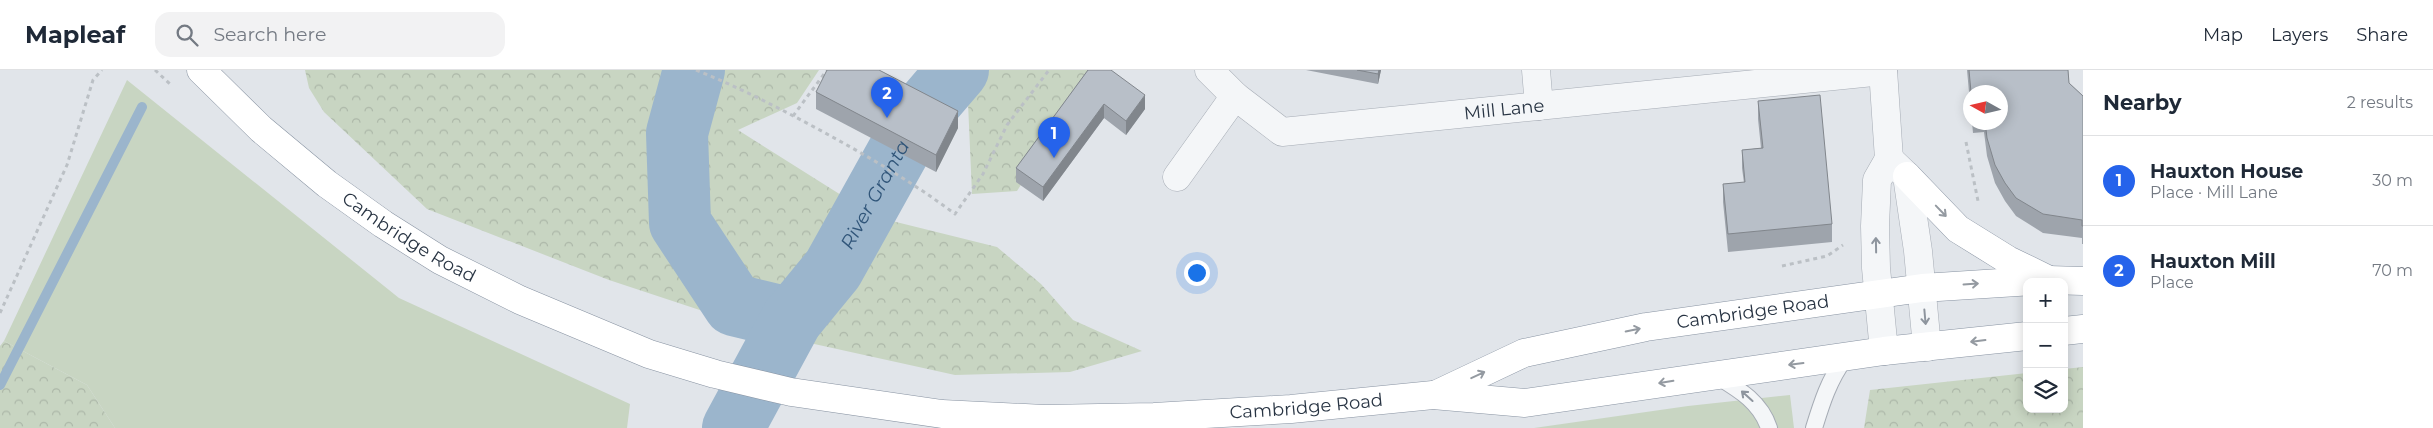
<!DOCTYPE html>
<meta charset="utf-8">
<style>
:root{--surface:#fff;--page:#f2f2f3;--text:#1f2937;--muted:#747a83;--line:#e0e1e3;--accent:#2563eb}
body{margin:0;font-family:Montserrat,sans-serif;background:var(--page);color:var(--text)}
.controls{position:absolute;right:15px;bottom:15px;display:grid;overflow:hidden;border-radius:10px;box-shadow:0 2px 12px #0003}
.controls button{width:45px;height:45px;display:grid;place-items:center;padding:0;border:0;border-bottom:1px solid var(--line);background:var(--surface);color:var(--text);font:25px sans-serif}
.compass{position:absolute;left:1963px;top:15px;width:45px;height:45px;border-radius:50%;background:var(--surface);box-shadow:0 2px 12px #0003;rotate:278deg}
.you{position:absolute;left:1196px;top:202px;width:18px;height:18px;margin:-12px;border:4px solid #fff;border-radius:50%;background:#1a73e8;box-shadow:0 0 0 8px #1a73e833}
.badge{display:grid;place-items:center;width:32px;height:32px;border-radius:50%;background:var(--accent);color:#fff;font-size:16px;font-weight:700}
.pin{position:absolute;translate:-50% -41px;filter:drop-shadow(0 1px 2px #0008)}
.pin::after{content:'';position:absolute;top:26px;width:18px;height:15px;background:inherit;clip-path:polygon(0 0,100% 0,50% 100%)}
.list{margin:0;padding:0;list-style:none}
h2{display:flex;justify-content:space-between;align-items:center;height:65px;margin:0;padding:0 20px;font-size:21px}
h2 small{font-size:16px;font-weight:400;color:var(--muted)}
.list li{display:grid;grid-template-columns:32px 1fr auto;gap:15px;align-items:center;box-sizing:border-box;height:90px;padding:0 20px;border-top:1px solid var(--line)}
.list b{display:block;font-size:19px;white-space:nowrap}
.list p{margin:0;font-size:16px;white-space:nowrap;color:var(--muted)}
.list em{font-size:16px;font-style:normal;color:var(--muted)}
.icon{flex:none;width:28px;height:28px;fill:none;stroke:currentColor;stroke-width:2;stroke-linecap:round;stroke-linejoin:round}
.map{position:relative;flex:none;width:2083px;height:358px;overflow:hidden}
header{display:flex;align-items:center;gap:30px;box-sizing:border-box;height:70px;padding:0 25px;background:var(--surface);border-bottom:1px solid var(--line)}
header strong{font-size:24px}
nav{display:flex;gap:28px;margin-inline-start:auto;font-size:18px}
.search{width:350px;height:45px;background:var(--page);display:flex;align-items:center;gap:12px;box-sizing:border-box;padding:0 18px;border-radius:15px;color:var(--muted);font-size:19px}
main{display:flex}
aside{flex:1;background:var(--surface)}
.map>svg:first-child{display:block}
.green{fill:#c8d5c2}
.forest{fill:url(#forest-crowns)}
.lines{fill:none;stroke-linecap:round;stroke-linejoin:round}
.stream{stroke:#9bb5cc;stroke-width:10}
.river{stroke:#9bb5cc;stroke-width:62}
.service-casing{stroke:#a6acb5;stroke-width:18}
.minor-casing{stroke:#a6acb5;stroke-width:29}
.trunk-casing{stroke:#8893a2;stroke-width:29}
.path{stroke:#bbc0c5;stroke-width:3;stroke-dasharray:4 4;stroke-linecap:butt}
.service{stroke:#f4f6f8;stroke-width:16}
.minor{stroke:#f4f6f8;stroke-width:28}
.trunk{stroke:#fff;stroke-width:28}
.wall{fill:#9ea4ac}
.shaded-wall{fill:#81868c}
.building{fill:#b8bfc8;stroke:#81868c}
.oneway{stroke:#949aa1}
.oneway2{stroke:#8e959e}
.labels{text-anchor:middle;dominant-baseline:central;stroke-width:4;stroke-linejoin:round;paint-order:stroke}
.street-label{font-size:18px;fill:#283443;stroke:#f1f4f8}
.water-label{font-size:19px;font-style:italic;fill:#305579;stroke:#f1f4f8}
</style>
<header>
<strong>Mapleaf</strong>
<div class="search"><svg class="icon" aria-label="search" viewBox="0 0 24 24"><circle cx="10" cy="10" r="6"/><path d="M15 15l6 6"/></svg>Search here</div>
<nav><a>Map</a><a>Layers</a><a>Share</a></nav>
</header>
<main>
<div class="map">
<svg width="2083" height="358" viewBox="0 0 2083 358">
<defs>
<pattern id="forest-crowns" width="20" height="18" patternUnits="userSpaceOnUse" patternTransform="scale(1.25)"><rect width="20" height="18" fill="#c8d5c2"/><path d="M2 6a3 3 0 1 1 6 0M12 15a3 3 0 1 1 6 0" fill="none" stroke="#acb7a8"/></pattern>
</defs>
<rect width="100%" height="100%" fill="#e1e5ea"/>
<!-- green -->
<g class="green">
<polygon points="127,10 399,228 630,334 627,358 115,358 87,315 4,271"/>
<polygon points="1790,325 1794,358 1534,358 1688,336"/>
</g>
<!-- forest -->
<g class="forest">
<polygon points="305,0 819,0 797,33 738,60 876,147 997,177 1041,214 1073,250 1142,281 1070,302 955,305 778,266 609,210 427,139 324,42 309,18"/>
<polygon points="953,0 1108,0 1057,58 1017,121 972,124 968,33"/>
<polygon points="4,271 87,315 115,358 0,358 0,276"/>
<polygon points="2083,297 2083,358 1864,358 1870,320 2027,303 2027,339 2064,339 2064,299"/>
</g>
<g class="lines">
<!-- stream -->
<polyline class="stream" points="0,315 142,37"/>
<!-- river -->
<g class="river">
<polyline points="694,0 677,63 680,153 734,235 792,249"/>
<path id="s1" d="M733 358 792 249 833 199 917 48 958 0"/>
</g>
<defs>
<g id="service">
<path d="M1715 305C1738 319 1760 331 1769 358"/>
<path d="M1814 358C1822 332 1829 310 1845 288"/>
</g>
<g id="minor">
<polyline points="1209,0 1235,26"/>
<polyline points="1536,0 1539,36"/>
<polyline points="1883,0 1889,89"/>
<polyline points="1889,89 1907,106 1918,181 1927,277"/>
<path id="s2" d="M1177 107 1235 26 1282 62 1883 1"/>
<polyline points="1884,281 1876,198 1875,156 1877,110 1889,89"/>
</g>
<g id="trunk">
<path id="s3" d="M201 0 261 59 327 114 383 154 440 190 520 230 649 284 715 304 791 322 942 344 1044 349 1154 347 1291 339 1433 325 1525 333 1884 281 2027 266"/>
<polyline points="1907,106 1958,159 2008,190 2047,209"/>
<polyline points="2064,261 2083,259"/>
<path id="s4" d="M1435 325 1524 283 1646 257 1922 218 2048 210 2083 211"/>
</g>
</defs>
<!-- service casing -->
<use href="#service" class="service-casing"/>
<!-- minor casing -->
<use href="#minor" class="minor-casing"/>
<!-- trunk casing -->
<use href="#trunk" class="trunk-casing"/>
<!-- path -->
<g class="path">
<polyline points="155,0 171,15"/>
<path d="M696 0C738 17 777 37 816 58 864 84 911 111 955 144L983 104 1007 55 1049 0"/>
<polyline points="793,46 827,0"/>
<polyline points="1966,72 1978,131"/>
<polyline points="1782,196 1827,186 1843,175"/>
<polyline points="0,243 67,95 93,10 102,0"/>
</g>
<!-- service -->
<use href="#service" class="service"/>
<!-- minor -->
<use href="#minor" class="minor"/>
<!-- trunk -->
<use href="#trunk" class="trunk"/>
</g>
<!-- wall -->
<g class="wall">
<polygon points="1088,0 1145,39 1126,65 1104,48 1043,131 1016,112 1016,98"/>
<polygon points="1306,0 1381,0 1378,14"/>
<polygon points="1967,0 2068,0 2069,13 2083,26 2083,174 2082,174 2082,168 2043,163 2016,146 2005,131 1995,113 1987,86 1984,62 1973,63 1972,52 2000,52 2000,22 1970,22 1970,33"/>
<polygon points="816,22 958,58 936,102 816,39"/>
<polygon points="1758,31 1832,154 1832,172 1728,182 1723,132 1723,114 1744,113 1742,98 1742,80 1761,78 1758,49"/>
</g>
<!-- shaded-wall -->
<g class="shaded-wall">
<polygon points="1379,0 1381,0 1378,14 1378,4"/>
<polygon points="1145,25 1145,39 1126,65 1126,51"/>
<polygon points="1104,34 1104,48 1043,131 1043,117"/>
<polygon points="958,41 958,58 936,102 936,85"/>
</g>
<!-- building -->
<g class="building">
<polygon points="827,0 879,0 958,41 936,85 816,22"/>
<polygon points="1088,0 1111,0 1145,25 1126,51 1104,34 1043,117 1016,98"/>
<polygon points="1357,0 1379,0 1378,4"/>
<polygon points="1969,0 2068,0 2069,13 2083,26 2083,156 2082,156 2082,150 2043,144 2016,128 2005,113 1995,95 1987,68 1985,52 2000,52 2000,22 1971,22"/>
<polygon points="1820,25 1832,154 1728,164 1723,114 1745,112 1742,80 1763,78 1758,31"/>
</g>
<!-- one-way arrows -->
<defs><path id="oneway-shaft" d="M-6 0H5M1.5-3L5.5 0L1.5 3" fill="none" stroke-width="1.6" stroke-linecap="round" stroke-linejoin="round" transform="scale(1.25)"/></defs>
<g class="oneway">
<use href="#oneway-shaft" transform="translate(1941 141) rotate(46)"/>
<use href="#oneway-shaft" transform="translate(1971 214) rotate(-4)"/>
<use href="#oneway-shaft" transform="translate(1633 260) rotate(-12)"/>
<use href="#oneway-shaft" transform="translate(1978 271) rotate(173)"/>
<use href="#oneway-shaft" transform="translate(1796 294) rotate(173)"/>
<use href="#oneway-shaft" transform="translate(1478 305) rotate(-25)"/>
<use href="#oneway-shaft" transform="translate(1666 312) rotate(171)"/>
</g>
<g class="oneway2">
<use href="#oneway-shaft" transform="translate(1876 175) rotate(-91)"/>
<use href="#oneway-shaft" transform="translate(1925 247) rotate(85)"/>
<use href="#oneway-shaft" transform="translate(1747 326) rotate(-138)"/>
</g>
<g class="labels">
<!-- street labels -->
<g class="street-label">
<text stroke="none"><textPath href="#s2" startOffset="382">Mill Lane</textPath></text>
<text stroke="none"><textPath href="#s3" startOffset="268">Cambridge Road</textPath></text>
<text stroke="none"><textPath href="#s4" startOffset="331">Cambridge Road</textPath></text>
<text stroke="none"><textPath href="#s3" startOffset="1200">Cambridge Road</textPath></text>
</g>
<!-- water labels -->
<g class="water-label">
<text stroke="none"><textPath href="#s1" startOffset="274">River Granta</textPath></text>
</g>
</g>
</svg>
<div class="controls">
<button>+</button>
<button>−</button>
<button><svg class="icon" aria-label="layers" viewBox="0 0 24 24"><path d="M12 4l9 5-9 5-9-5zM3 14l9 5 9-5"/></svg></button>
</div>
<svg class="compass" viewBox="-18 -18 36 36"><path d="M0-13l5 13h-10z" fill="#e53935"/><path d="M0 13l5-13h-10z" fill="#747a83"/></svg>
<div class="you"></div>
<div class="pin badge" style="left:1054px;top:88px">1</div>
<div class="pin badge" style="left:887px;top:48px">2</div>
</div>
<aside>
<h2>Nearby<small>2 results</small></h2>
<ul class="list">
<li><span class="badge">1</span><div><b>Hauxton House</b><p>Place · Mill Lane</p></div><em>30 m</em></li>
<li><span class="badge">2</span><div><b>Hauxton Mill</b><p>Place</p></div><em>70 m</em></li>
</ul>
</aside>
</main>
